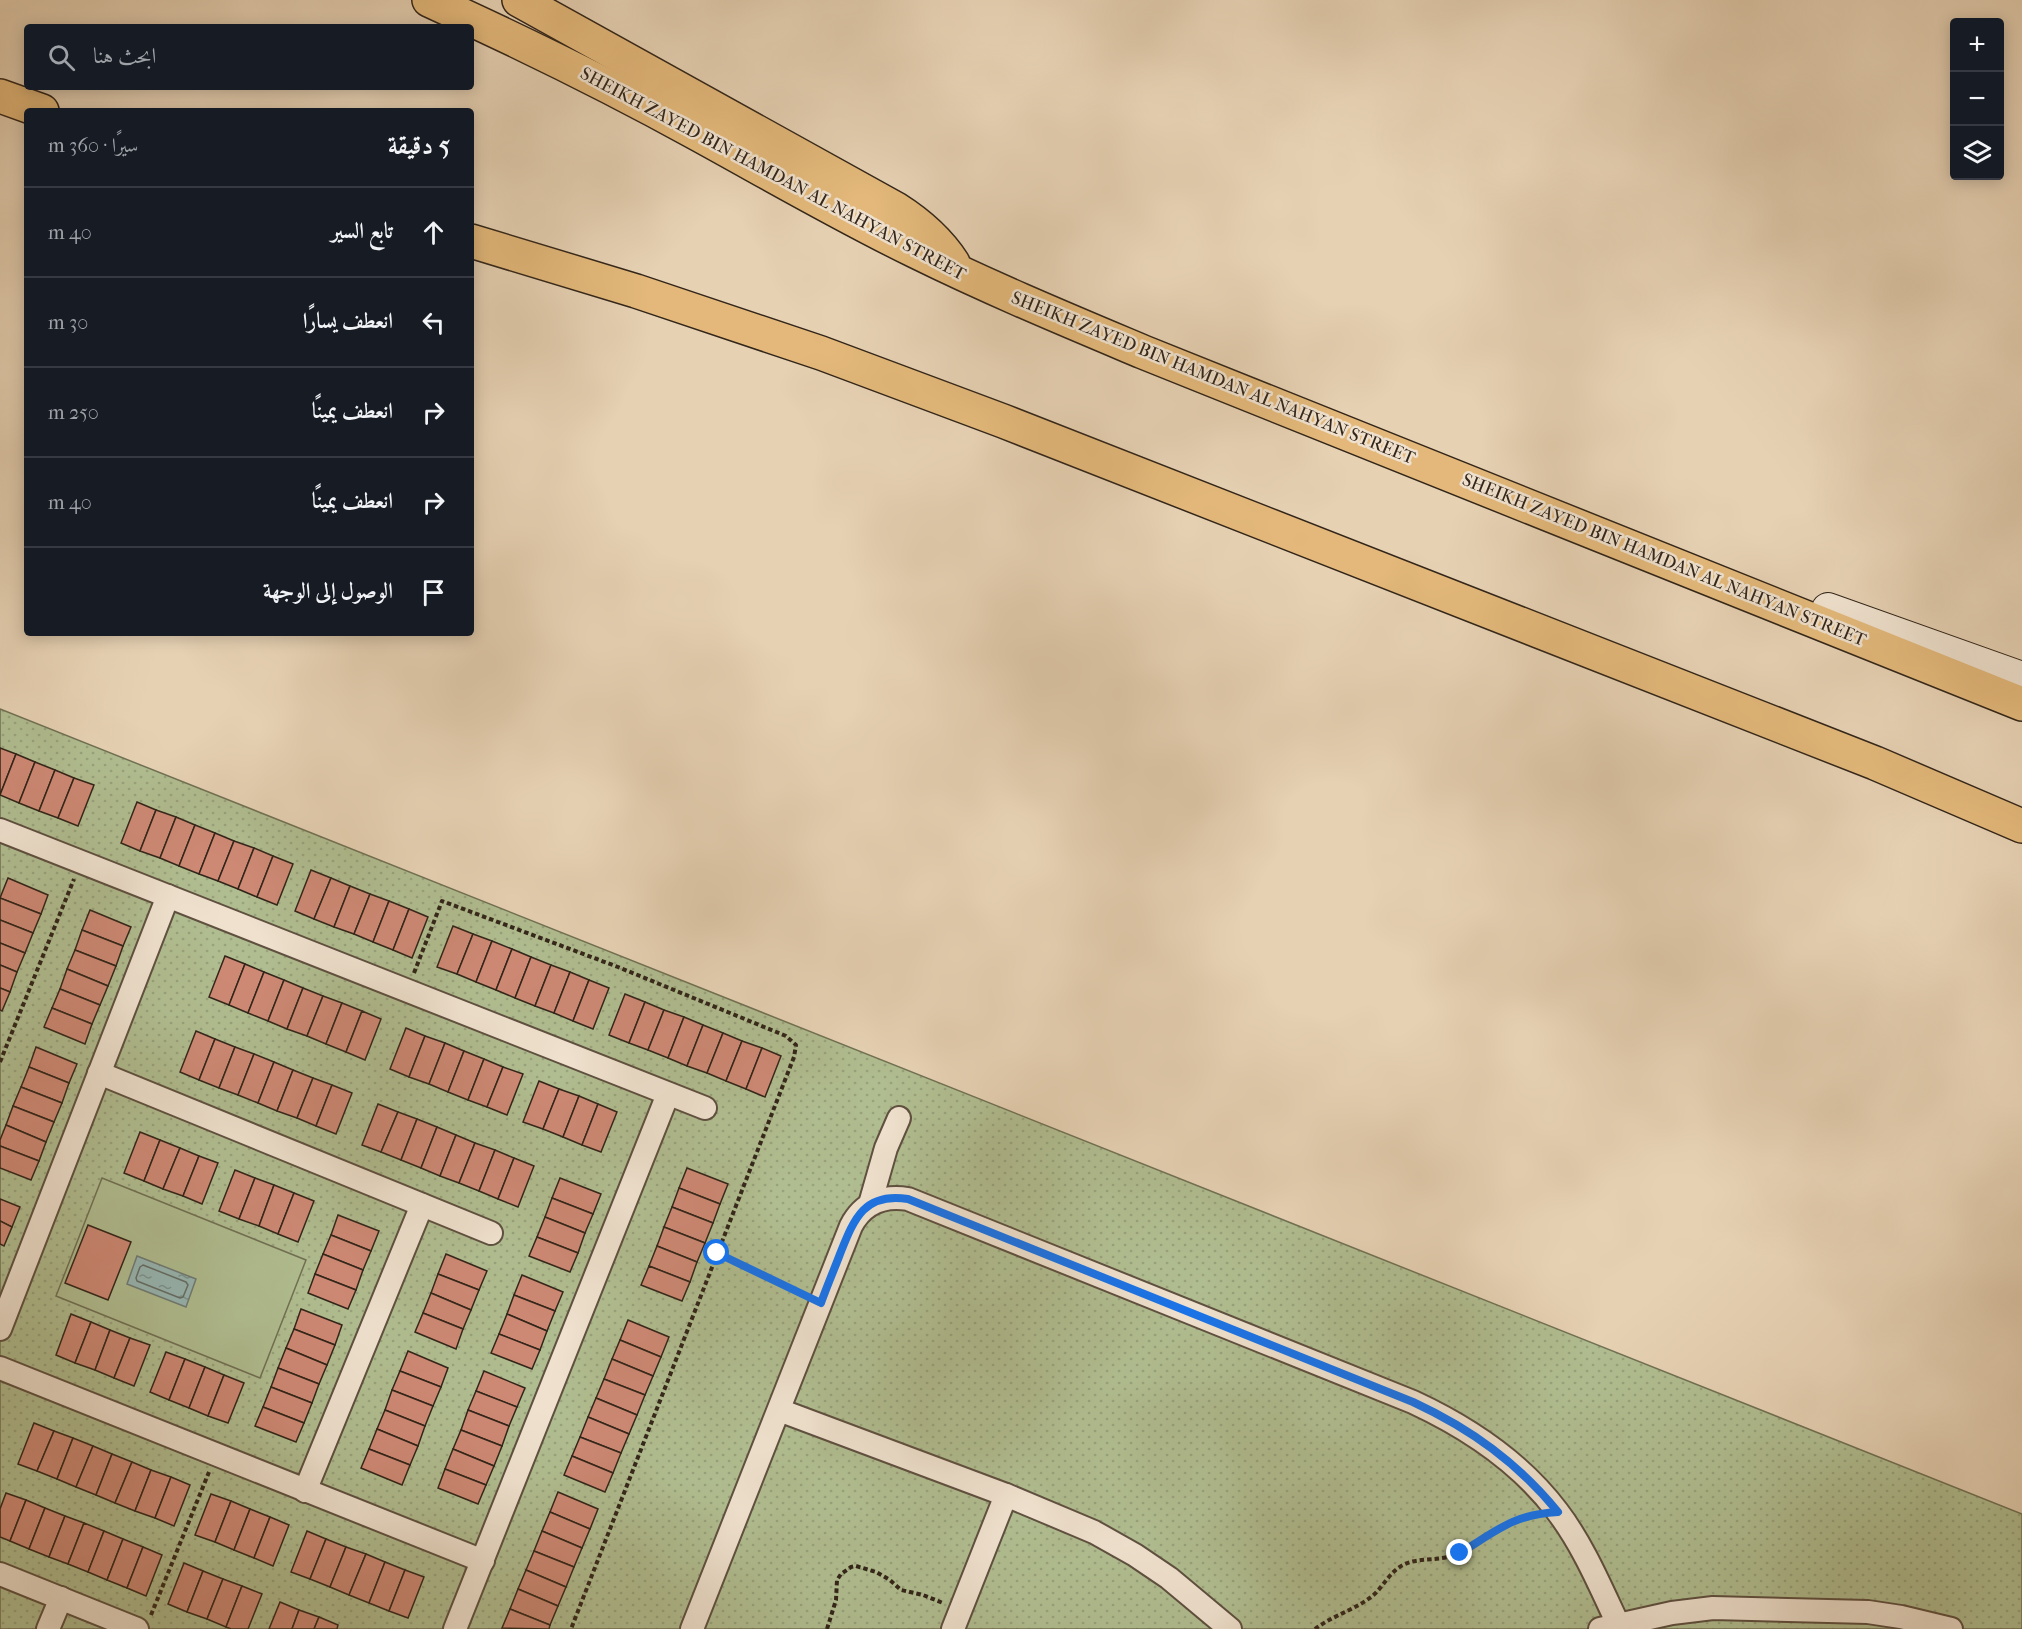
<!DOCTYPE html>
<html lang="ar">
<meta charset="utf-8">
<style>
:root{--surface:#171b24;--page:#242831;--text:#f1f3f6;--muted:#9ea1a6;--line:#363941}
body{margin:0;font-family:"IM FELL French Canon",Amiri,serif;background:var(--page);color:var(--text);direction:rtl}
.controls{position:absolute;right:18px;top:18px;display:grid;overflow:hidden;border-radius:6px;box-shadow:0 3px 15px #0003}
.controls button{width:54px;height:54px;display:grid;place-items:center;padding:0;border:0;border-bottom:2px solid var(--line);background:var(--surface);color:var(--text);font:30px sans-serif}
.stop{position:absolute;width:18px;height:18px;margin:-14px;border:4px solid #1a73e8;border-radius:50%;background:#fff}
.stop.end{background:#1a73e8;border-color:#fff;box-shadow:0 2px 6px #0008}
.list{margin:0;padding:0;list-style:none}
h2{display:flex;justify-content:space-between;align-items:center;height:78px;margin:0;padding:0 24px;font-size:26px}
h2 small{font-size:20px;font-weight:400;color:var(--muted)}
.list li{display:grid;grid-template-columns:39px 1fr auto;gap:18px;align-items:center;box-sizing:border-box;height:90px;padding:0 24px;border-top:2px solid var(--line)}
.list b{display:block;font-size:22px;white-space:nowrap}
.list em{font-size:20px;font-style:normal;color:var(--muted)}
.icon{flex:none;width:33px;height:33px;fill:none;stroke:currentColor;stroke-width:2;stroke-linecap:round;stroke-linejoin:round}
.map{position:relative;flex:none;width:2022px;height:1629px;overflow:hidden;direction:ltr}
.search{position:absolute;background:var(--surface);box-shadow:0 3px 15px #0003;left:24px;top:24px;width:450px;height:66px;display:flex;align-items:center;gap:15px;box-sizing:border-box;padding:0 21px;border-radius:6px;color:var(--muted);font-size:22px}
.panel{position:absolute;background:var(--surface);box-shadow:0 3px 15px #0003;left:24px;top:108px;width:450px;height:528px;border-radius:6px;direction:rtl}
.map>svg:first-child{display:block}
.grass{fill:url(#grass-dots);stroke:#717154;stroke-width:1.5}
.green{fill:#b0bd90;stroke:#717154;stroke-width:1.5}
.water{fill:url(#water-ripples);stroke:#6f7c75;stroke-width:1.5}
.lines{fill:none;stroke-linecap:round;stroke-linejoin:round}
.shore{stroke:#646e66;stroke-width:1.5}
.building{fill:#ce8975;stroke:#322519;stroke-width:1.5}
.street-casing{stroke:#5f5040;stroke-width:26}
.secondary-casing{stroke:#322519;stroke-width:34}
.highway-casing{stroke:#322519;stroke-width:36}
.path{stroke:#322519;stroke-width:4;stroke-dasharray:4.5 3;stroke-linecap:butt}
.street{stroke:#efe1ce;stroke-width:22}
.secondary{stroke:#efe1ce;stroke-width:32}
.highway{stroke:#e3b87a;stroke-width:33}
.route{stroke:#1a73e8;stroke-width:8}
.labels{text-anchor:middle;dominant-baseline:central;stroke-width:5;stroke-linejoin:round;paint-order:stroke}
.street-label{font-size:18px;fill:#322519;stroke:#efe1ce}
</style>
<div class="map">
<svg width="2022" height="1629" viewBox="0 0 2022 1629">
<defs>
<pattern id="grass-dots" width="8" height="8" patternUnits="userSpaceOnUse" patternTransform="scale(1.5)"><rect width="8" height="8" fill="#b0bd90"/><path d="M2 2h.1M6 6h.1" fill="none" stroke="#98a27c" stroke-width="1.8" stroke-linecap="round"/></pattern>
<pattern id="water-ripples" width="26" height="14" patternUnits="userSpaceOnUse" patternTransform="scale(1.5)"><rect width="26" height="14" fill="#97b6b2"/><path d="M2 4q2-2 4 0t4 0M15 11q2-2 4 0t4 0" fill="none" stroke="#7c9490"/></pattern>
</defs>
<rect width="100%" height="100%" fill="#e6d1b3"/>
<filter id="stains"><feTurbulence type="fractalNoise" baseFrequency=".00333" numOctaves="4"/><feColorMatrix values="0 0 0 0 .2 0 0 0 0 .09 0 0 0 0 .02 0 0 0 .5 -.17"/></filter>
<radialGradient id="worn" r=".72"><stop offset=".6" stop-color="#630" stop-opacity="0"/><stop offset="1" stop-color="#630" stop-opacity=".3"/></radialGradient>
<!-- grass -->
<polygon class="grass" points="0,709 2022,1514 2022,1629 0,1629"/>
<!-- green -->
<polygon class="green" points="102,1178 306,1260 260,1378 56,1296"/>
<!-- water -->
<polygon class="water" points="137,1256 196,1279 186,1307 127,1284"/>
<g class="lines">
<!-- shore -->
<polygon class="shore" points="143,1265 186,1282 188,1285 183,1297 180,1298 137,1281 136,1278 140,1267"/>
</g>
<!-- building -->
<g class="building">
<polygon points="0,748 16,754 0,795"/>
<polygon points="16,754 35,762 19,803 0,795"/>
<polygon points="35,762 55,770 39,811 19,803"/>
<polygon points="55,770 74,778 58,818 39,811"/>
<polygon points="74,778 94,785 78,826 58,818"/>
<polygon points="137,802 156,810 140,851 121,843"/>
<polygon points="156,810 176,817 160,858 140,851"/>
<polygon points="176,817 195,825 179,866 160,858"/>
<polygon points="195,825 215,833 199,874 179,866"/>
<polygon points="215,833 234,841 218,881 199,874"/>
<polygon points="234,841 254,848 238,889 218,881"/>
<polygon points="254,848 273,856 257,897 238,889"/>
<polygon points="273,856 293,864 277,905 257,897"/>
<polygon points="311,870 331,878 314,919 295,911"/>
<polygon points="8,878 48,895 41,914 0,898"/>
<polygon points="331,878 350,886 334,927 314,919"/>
<polygon points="350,886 370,894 354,934 334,927"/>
<polygon points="370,894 389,901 373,942 354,934"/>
<polygon points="0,898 41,914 33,933 0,920"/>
<polygon points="389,901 409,909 393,950 373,942"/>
<polygon points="409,909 428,917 412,958 393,950"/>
<polygon points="90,910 131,927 123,946 82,930"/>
<polygon points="0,920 33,933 25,953 0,943"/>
<polygon points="453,926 473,934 457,974 437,967"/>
<polygon points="82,930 123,946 116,966 75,950"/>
<polygon points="473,934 492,941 476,982 457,974"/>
<polygon points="492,941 512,949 496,990 476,982"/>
<polygon points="0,943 25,953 17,972 0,965"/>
<polygon points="512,949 531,957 515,998 496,990"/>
<polygon points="75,950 116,966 108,986 67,969"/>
<polygon points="225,956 245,964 229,1005 209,997"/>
<polygon points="531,957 551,965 535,1006 515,998"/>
<polygon points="245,964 264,972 248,1013 229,1005"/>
<polygon points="0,965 17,972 10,992 0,988"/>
<polygon points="551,965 570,972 554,1013 535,1006"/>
<polygon points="67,969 108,986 100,1005 60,989"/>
<polygon points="264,972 284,980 268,1021 248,1013"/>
<polygon points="570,972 589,980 573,1021 554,1013"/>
<polygon points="284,980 303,988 287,1029 268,1021"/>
<polygon points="589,980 609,988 593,1029 573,1021"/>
<polygon points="0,988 10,992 2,1011 0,1010"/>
<polygon points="303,988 323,996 307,1036 287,1029"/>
<polygon points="60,989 100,1005 92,1024 52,1008"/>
<polygon points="625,994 645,1002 629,1043 609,1035"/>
<polygon points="323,996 342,1003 326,1044 307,1036"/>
<polygon points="645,1002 664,1010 648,1050 629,1043"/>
<polygon points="342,1003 362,1011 346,1052 326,1044"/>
<polygon points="52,1008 92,1024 85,1044 44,1027"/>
<polygon points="664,1010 684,1017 668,1058 648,1050"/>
<polygon points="362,1011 381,1019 365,1060 346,1052"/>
<polygon points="684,1017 703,1025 687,1066 668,1058"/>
<polygon points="703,1025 723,1033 707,1073 687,1066"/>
<polygon points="406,1028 425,1036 409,1077 390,1069"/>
<polygon points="196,1031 215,1039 199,1080 180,1072"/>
<polygon points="723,1033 742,1041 726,1081 707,1073"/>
<polygon points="425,1036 445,1043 429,1084 409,1077"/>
<polygon points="215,1039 235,1047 219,1088 199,1080"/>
<polygon points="742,1041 762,1048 746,1089 726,1081"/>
<polygon points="445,1043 464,1051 448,1092 429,1084"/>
<polygon points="36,1047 77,1064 69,1083 29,1067"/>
<polygon points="235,1047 254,1054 238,1095 219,1088"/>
<polygon points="762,1048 781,1056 765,1097 746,1089"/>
<polygon points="464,1051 484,1059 468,1100 448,1092"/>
<polygon points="254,1054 274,1062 258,1103 238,1095"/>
<polygon points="484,1059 503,1067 487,1107 468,1100"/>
<polygon points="274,1062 293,1070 277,1111 258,1103"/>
<polygon points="29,1067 69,1083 62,1103 21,1087"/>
<polygon points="503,1067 523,1074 507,1115 487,1107"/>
<polygon points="293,1070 313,1078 297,1118 277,1111"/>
<polygon points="313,1078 332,1085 316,1126 297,1118"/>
<polygon points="539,1081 559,1089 543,1129 523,1122"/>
<polygon points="332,1085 352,1093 336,1134 316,1126"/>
<polygon points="21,1087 62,1103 54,1122 13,1106"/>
<polygon points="559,1089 579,1096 563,1137 543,1129"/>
<polygon points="579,1096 598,1104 582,1145 563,1137"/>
<polygon points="378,1104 398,1112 381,1152 362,1145"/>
<polygon points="598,1104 617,1112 601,1152 582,1145"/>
<polygon points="13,1106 54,1122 46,1142 6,1125"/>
<polygon points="398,1112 417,1119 401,1160 381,1152"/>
<polygon points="417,1119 437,1127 421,1168 401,1160"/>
<polygon points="6,1125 46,1142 39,1161 0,1146 0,1140"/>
<polygon points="437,1127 456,1135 440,1176 421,1168"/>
<polygon points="140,1132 160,1140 144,1181 124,1173"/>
<polygon points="456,1135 475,1143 459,1183 440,1176"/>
<polygon points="160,1140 180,1148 163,1189 144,1181"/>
<polygon points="475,1143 495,1150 479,1191 459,1183"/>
<polygon points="0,1146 39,1161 31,1180 0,1168"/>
<polygon points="180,1148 199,1156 183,1196 163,1189"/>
<polygon points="495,1150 514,1158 498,1199 479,1191"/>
<polygon points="199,1156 218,1163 202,1204 183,1196"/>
<polygon points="514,1158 534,1166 518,1207 498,1199"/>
<polygon points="687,1168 728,1184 720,1204 679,1188"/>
<polygon points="235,1170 255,1178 239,1219 219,1211"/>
<polygon points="255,1178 274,1185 259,1226 239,1219"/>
<polygon points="560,1178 601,1194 593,1214 552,1198"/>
<polygon points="274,1185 294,1193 278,1234 259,1226"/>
<polygon points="679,1188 720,1204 713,1223 672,1207"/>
<polygon points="294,1193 314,1201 298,1242 278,1234"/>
<polygon points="552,1198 593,1214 585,1233 545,1217"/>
<polygon points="0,1199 20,1207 12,1227 0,1221"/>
<polygon points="672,1207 713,1223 705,1243 664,1227"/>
<polygon points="338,1215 379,1231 371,1251 331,1235"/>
<polygon points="545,1217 585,1233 578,1253 537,1237"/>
<polygon points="0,1221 12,1227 4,1246 0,1244"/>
<polygon points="88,1225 131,1242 108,1300 65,1283"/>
<polygon points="664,1227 705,1243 697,1262 657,1246"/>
<polygon points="331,1235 371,1251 363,1270 323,1254"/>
<polygon points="537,1237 578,1253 570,1272 529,1256"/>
<polygon points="657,1246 697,1262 690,1282 649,1266"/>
<polygon points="323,1254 363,1270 356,1290 315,1274"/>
<polygon points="446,1254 487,1271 479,1290 438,1274"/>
<polygon points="649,1266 690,1282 682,1301 641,1285"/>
<polygon points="315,1274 356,1290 348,1309 308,1293"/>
<polygon points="438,1274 479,1290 471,1310 431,1293"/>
<polygon points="522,1275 563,1292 555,1311 514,1295"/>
<polygon points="431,1293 471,1310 463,1329 423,1313"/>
<polygon points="514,1295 555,1311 547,1331 507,1314"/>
<polygon points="301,1309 342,1325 335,1345 294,1329"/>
<polygon points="423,1313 463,1329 456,1349 415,1332"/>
<polygon points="71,1314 91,1322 75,1363 56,1355"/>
<polygon points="507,1314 547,1331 540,1350 499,1334"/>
<polygon points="628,1320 669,1337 661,1357 620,1340"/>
<polygon points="91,1322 110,1330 95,1370 75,1363"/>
<polygon points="294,1329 335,1345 327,1365 286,1348"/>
<polygon points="110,1330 130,1338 114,1378 95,1370"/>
<polygon points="499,1334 540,1350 532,1369 491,1353"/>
<polygon points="130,1338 150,1345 134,1386 114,1378"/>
<polygon points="620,1340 661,1357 653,1376 612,1359"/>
<polygon points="286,1348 327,1365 319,1384 278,1368"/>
<polygon points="408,1351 448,1368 441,1387 400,1371"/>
<polygon points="166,1352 185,1359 169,1400 150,1392"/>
<polygon points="185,1359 205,1367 189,1408 169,1400"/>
<polygon points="612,1359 653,1376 645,1395 604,1379"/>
<polygon points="205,1367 224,1375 208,1416 189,1408"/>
<polygon points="278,1368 319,1384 312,1403 271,1387"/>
<polygon points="400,1371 441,1387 433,1406 392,1390"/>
<polygon points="484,1371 525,1388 517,1407 476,1391"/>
<polygon points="224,1375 244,1383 228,1423 208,1416"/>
<polygon points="604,1379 645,1395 637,1415 596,1398"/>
<polygon points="271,1387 312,1403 304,1423 263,1407"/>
<polygon points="392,1390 433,1406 425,1426 385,1410"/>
<polygon points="476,1391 517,1407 509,1426 468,1410"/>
<polygon points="596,1398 637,1415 629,1434 588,1417"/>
<polygon points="263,1407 304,1423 296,1442 255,1426"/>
<polygon points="385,1410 425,1426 418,1446 377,1429"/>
<polygon points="468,1410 509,1426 502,1446 461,1430"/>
<polygon points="588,1417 629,1434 621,1453 580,1437"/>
<polygon points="34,1423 54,1431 37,1471 18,1464"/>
<polygon points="377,1429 418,1446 410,1465 369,1449"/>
<polygon points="461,1430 502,1446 494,1466 453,1449"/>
<polygon points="54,1431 73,1438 57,1479 37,1471"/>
<polygon points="580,1437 621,1453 613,1473 572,1456"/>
<polygon points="73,1438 93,1446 76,1487 57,1479"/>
<polygon points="93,1446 112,1454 96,1495 76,1487"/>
<polygon points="369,1449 410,1465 402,1485 361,1468"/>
<polygon points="453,1449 494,1466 486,1485 445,1469"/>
<polygon points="112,1454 132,1462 115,1503 96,1495"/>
<polygon points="572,1456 613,1473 605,1492 564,1475"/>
<polygon points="132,1462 151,1470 135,1511 115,1503"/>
<polygon points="445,1469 486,1485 478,1504 438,1488"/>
<polygon points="151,1470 171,1477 155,1518 135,1511"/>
<polygon points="171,1477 190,1485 174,1526 155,1518"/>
<polygon points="558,1492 598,1509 590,1529 550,1512"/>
<polygon points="6,1493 26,1500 10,1541 0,1537 0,1509"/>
<polygon points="211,1494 231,1501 215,1542 195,1535"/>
<polygon points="26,1500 45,1508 29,1549 10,1541"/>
<polygon points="231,1501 250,1509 234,1550 215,1542"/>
<polygon points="45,1508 65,1516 49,1557 29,1549"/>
<polygon points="250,1509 270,1517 254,1558 234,1550"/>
<polygon points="550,1512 590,1529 582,1548 542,1531"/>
<polygon points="65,1516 84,1523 68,1564 49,1557"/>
<polygon points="270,1517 289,1525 273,1566 254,1558"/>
<polygon points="84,1523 104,1531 88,1572 68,1564"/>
<polygon points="104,1531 123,1539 107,1580 88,1572"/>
<polygon points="307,1531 326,1539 310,1579 291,1572"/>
<polygon points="542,1531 582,1548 574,1567 534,1551"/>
<polygon points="123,1539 143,1547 127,1588 107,1580"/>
<polygon points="326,1539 346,1547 330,1587 310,1579"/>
<polygon points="143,1547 162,1555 146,1596 127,1588"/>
<polygon points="346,1547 366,1554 349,1595 330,1587"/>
<polygon points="534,1551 574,1567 566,1587 526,1570"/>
<polygon points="366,1554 385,1562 369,1603 349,1595"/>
<polygon points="385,1562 405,1570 389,1611 369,1603"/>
<polygon points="184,1563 203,1571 187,1612 168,1604"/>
<polygon points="405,1570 424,1577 408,1618 389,1611"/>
<polygon points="526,1570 566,1587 558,1606 518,1589"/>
<polygon points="203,1571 223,1579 207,1619 187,1612"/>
<polygon points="223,1579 242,1586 226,1627 207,1619"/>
<polygon points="242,1586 262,1594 248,1629 231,1629 226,1627"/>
<polygon points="518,1589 558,1606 550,1625 510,1609"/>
<polygon points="280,1602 299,1610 292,1629 269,1629"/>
<polygon points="510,1609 550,1625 549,1629 502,1628"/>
<polygon points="299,1610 319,1617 314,1629 292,1629"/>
<polygon points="319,1617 338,1625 337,1629 314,1629"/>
</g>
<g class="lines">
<defs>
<g id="street">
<polyline points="0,830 705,1108"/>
<polyline points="99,1073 491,1233"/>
<polyline points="870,1204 886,1148 899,1118"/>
<polyline points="0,1329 168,896"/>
<polyline points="0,1368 483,1561"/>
<polyline points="779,1410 1006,1495 1094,1532 1135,1555 1169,1578 1230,1629"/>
<polyline points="305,1491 422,1205"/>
<polyline points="0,1574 137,1629"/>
<polyline points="48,1629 61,1598"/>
<polyline points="455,1629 668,1094"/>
<path d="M692 1629 851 1226C863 1203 883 1195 908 1199L1413 1402C1469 1428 1520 1462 1557 1511 1583 1545 1600 1586 1618 1624"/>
<polyline points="953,1629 1006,1495"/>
<polyline points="1600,1629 1672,1613 1713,1608 1868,1612 1901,1617 1951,1629"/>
</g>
<polyline id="secondary" points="1828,609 2022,678"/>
<g id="highway">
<path d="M429 0C519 41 609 85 696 133 769 173 841 215 915 251 990 288 1067 320 1143 352L2022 704"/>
<path d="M519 0 896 209C918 223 938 240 953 263"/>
<polyline points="0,96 42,111"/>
<polyline points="471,241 636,291 821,353 1003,421 1875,763 2022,826"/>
</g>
</defs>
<!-- street casing -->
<use href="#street" class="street-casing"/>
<!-- secondary casing -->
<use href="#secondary" class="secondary-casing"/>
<!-- highway casing -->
<use href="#highway" class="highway-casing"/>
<!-- path -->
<g class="path">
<polyline points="414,973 442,901 618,967 786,1036 796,1045 794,1057 571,1629"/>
<polyline points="0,1062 74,879"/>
<polyline points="717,1253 804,1295"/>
<polyline points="151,1615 209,1472"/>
<polyline points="827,1629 836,1600 837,1580 841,1574 851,1567 856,1566 876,1572 890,1580 901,1590 923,1595 943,1603"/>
<path d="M1315 1629C1332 1616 1354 1610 1371 1597 1383 1588 1389 1572 1403 1565 1420 1556 1441 1563 1461 1552 1487 1539 1505 1520 1535 1515"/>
</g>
<!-- street -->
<use href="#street" class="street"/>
<!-- secondary -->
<use href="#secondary" class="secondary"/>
<!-- highway -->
<use href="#highway" class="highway"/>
</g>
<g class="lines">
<!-- route -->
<path class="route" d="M717 1253 821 1303C827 1286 834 1270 840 1254 854 1219 864 1192 908 1199L1413 1402C1471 1429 1518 1463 1558 1512 1512 1515 1498 1530 1460 1553"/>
</g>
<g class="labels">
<!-- street labels -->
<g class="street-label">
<text transform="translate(773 174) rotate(28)">SHEIKH ZAYED BIN HAMDAN AL NAHYAN STREET</text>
<text transform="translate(1213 378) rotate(22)">SHEIKH ZAYED BIN HAMDAN AL NAHYAN STREET</text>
<text transform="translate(1664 560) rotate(22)">SHEIKH ZAYED BIN HAMDAN AL NAHYAN STREET</text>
</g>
</g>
<rect width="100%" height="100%" filter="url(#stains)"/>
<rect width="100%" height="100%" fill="url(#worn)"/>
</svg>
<div class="controls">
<button>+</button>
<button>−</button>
<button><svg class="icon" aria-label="layers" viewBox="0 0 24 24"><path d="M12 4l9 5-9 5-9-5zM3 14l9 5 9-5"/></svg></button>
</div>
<div class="stop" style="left:717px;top:1253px"></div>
<div class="stop end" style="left:1460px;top:1553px"></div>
<div class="search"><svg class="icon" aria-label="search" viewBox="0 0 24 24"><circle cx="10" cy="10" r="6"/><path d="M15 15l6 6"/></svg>ابحث هنا</div>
<section class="panel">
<h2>5 دقيقة<small>سيرًا · 360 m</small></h2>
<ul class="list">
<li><svg class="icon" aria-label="ahead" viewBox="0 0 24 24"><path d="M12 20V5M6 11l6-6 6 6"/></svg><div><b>تابع السير</b></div><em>40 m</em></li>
<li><svg class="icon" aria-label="left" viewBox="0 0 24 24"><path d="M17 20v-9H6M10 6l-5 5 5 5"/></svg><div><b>انعطف يسارًا</b></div><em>30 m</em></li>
<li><svg class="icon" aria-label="right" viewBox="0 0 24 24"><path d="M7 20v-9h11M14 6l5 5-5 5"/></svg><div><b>انعطف يمينًا</b></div><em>250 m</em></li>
<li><svg class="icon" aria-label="right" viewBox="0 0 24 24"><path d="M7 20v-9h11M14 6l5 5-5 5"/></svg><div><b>انعطف يمينًا</b></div><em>40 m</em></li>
<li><svg class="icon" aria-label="arrive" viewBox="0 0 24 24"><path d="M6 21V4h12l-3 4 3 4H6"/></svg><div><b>الوصول إلى الوجهة</b></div></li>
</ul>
</section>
</div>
